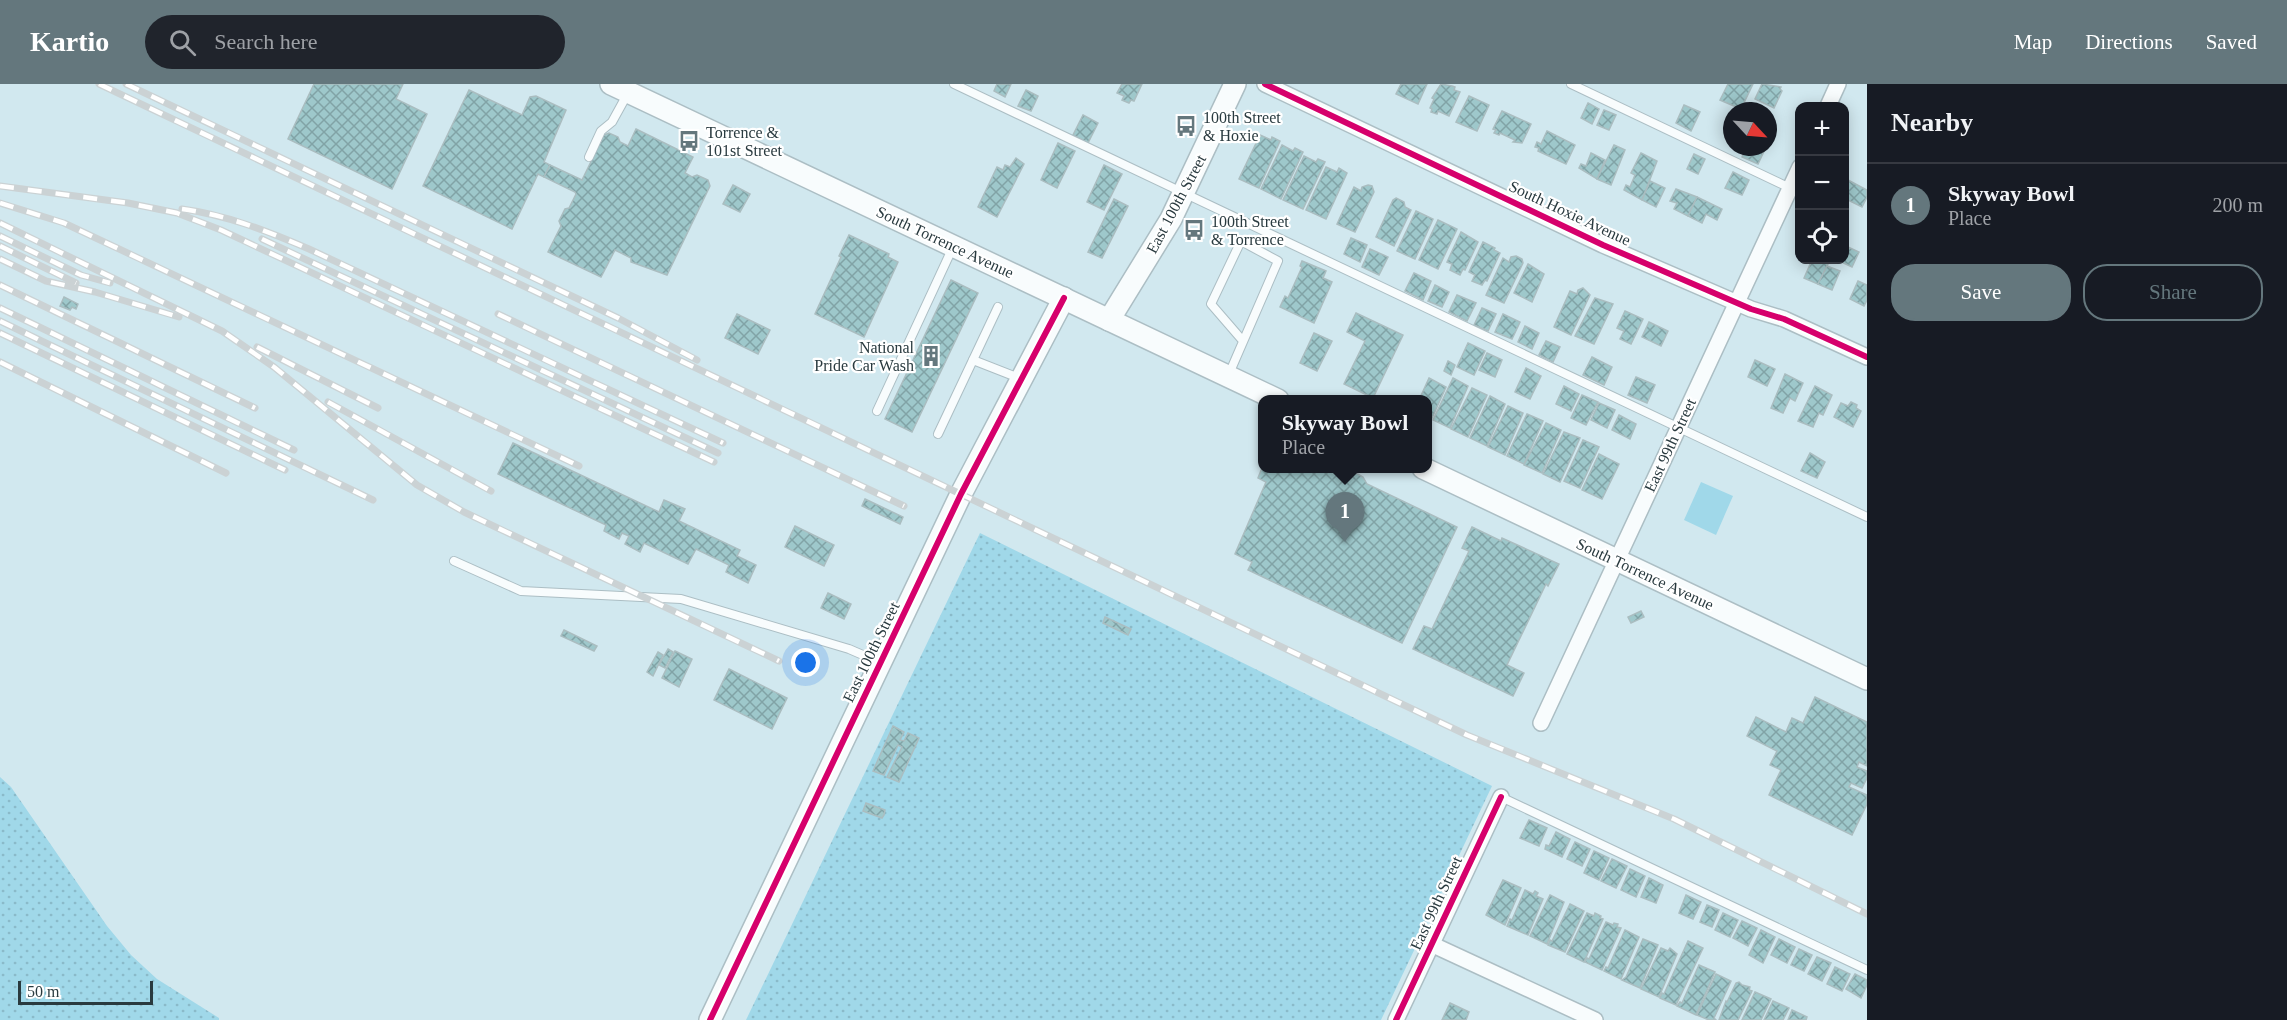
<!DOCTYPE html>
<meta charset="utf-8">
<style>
:root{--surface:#171b24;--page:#20242c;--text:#f1f3f6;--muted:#9ea1a6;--line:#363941;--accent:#64777d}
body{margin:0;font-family:Georgia,serif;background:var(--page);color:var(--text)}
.controls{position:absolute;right:18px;top:18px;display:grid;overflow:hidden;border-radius:12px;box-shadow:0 3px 15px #0003}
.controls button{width:54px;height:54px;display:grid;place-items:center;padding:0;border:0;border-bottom:2px solid var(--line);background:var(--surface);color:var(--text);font:30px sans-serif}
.compass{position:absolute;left:1723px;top:18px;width:54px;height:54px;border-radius:50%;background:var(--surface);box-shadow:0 3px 15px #0003;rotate:116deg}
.scale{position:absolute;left:18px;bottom:15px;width:135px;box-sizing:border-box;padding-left:6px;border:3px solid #293a3f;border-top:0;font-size:16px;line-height:21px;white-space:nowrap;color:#293a3f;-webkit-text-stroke:4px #fff;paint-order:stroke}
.you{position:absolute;left:806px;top:579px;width:21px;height:21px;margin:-15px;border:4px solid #fff;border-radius:50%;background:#1a73e8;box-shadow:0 0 0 9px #1a73e833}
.badge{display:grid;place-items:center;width:39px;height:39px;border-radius:50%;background:var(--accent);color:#fff;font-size:20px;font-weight:700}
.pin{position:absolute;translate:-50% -50px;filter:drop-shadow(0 2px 3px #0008)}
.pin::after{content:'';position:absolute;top:32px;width:21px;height:18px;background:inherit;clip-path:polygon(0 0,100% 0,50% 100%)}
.popup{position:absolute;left:1258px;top:311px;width:174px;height:78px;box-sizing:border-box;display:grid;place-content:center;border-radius:12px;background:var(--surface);filter:drop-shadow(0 2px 4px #0005);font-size:20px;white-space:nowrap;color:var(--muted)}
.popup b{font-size:22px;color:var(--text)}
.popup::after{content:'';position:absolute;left:50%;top:100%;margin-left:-12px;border:12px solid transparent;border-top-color:var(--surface)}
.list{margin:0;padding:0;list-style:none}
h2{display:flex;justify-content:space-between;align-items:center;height:78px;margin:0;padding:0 24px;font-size:26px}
h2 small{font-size:20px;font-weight:400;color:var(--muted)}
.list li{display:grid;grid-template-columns:39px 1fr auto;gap:18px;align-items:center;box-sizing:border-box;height:84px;padding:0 24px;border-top:2px solid var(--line)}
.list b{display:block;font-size:22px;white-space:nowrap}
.list p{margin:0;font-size:20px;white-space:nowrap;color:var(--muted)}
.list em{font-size:20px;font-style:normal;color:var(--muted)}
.actions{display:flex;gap:12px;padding:18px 24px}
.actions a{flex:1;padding:14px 0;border:2px solid var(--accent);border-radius:24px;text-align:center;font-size:21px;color:var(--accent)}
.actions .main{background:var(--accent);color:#fff}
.icon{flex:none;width:33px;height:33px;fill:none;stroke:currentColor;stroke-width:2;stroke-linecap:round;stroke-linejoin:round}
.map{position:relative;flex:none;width:1867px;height:936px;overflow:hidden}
header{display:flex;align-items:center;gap:36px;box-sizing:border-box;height:84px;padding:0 30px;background:var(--accent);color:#fff}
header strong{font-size:28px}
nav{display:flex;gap:33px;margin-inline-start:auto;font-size:21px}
.search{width:420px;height:54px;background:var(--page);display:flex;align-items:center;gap:15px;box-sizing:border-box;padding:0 21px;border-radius:33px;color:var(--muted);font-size:22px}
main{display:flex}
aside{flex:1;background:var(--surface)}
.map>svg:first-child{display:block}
.grass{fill:url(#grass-dots)}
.park{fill:#a0d8e9}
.building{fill:url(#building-cross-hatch);stroke:#aabdc0;stroke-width:1.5}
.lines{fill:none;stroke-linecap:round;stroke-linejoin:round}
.service-casing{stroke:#acbec4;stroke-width:10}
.minor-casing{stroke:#acbec4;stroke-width:18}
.secondary-casing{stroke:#acbec4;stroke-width:24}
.service{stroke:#f8fcfd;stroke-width:8}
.minor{stroke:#f8fcfd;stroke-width:15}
.secondary{stroke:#f8fcfd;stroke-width:21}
.rail-casing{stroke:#cbd2d4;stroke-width:7}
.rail{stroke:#fff;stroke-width:4.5;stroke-dasharray:14;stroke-linecap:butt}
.cycleway-casing{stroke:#fff;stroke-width:10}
.cycleway{stroke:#d6006c;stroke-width:6}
.labels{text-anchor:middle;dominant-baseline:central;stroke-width:4.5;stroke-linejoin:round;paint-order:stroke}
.poi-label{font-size:16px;fill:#293a3f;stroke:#fff;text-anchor:start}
.street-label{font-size:16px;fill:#293a3f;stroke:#fff}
</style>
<header>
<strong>Kartio</strong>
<div class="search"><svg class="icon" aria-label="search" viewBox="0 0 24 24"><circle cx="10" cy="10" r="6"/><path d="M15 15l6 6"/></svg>Search here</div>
<nav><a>Map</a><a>Directions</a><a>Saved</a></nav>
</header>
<main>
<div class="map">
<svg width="1867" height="936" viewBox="0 0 1867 936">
<defs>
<pattern id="grass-dots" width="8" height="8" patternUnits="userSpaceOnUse" patternTransform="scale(1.5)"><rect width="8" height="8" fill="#a0d8e9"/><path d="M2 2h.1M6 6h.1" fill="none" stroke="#8abac9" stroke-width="1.8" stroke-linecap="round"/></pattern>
<pattern id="building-cross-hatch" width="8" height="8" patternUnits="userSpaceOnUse" patternTransform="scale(1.5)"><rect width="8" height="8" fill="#9ec8cb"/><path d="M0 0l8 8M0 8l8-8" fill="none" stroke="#81a3a6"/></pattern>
</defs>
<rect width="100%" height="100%" fill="#d1e8ef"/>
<!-- grass -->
<g class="grass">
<polygon points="980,449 1492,702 1381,936 746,936"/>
<polygon points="0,693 11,703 107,842 131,871 157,895 219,934 219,936 0,936"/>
</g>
<!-- park -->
<polygon class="park" points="1701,398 1733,412 1716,451 1684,436"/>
<!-- building -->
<g class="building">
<polygon points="314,0 403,0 396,15 427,30 392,105 288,55"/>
<polygon points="997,0 1011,0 1005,13 994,7"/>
<polygon points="1122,0 1142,0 1134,17 1131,16 1129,19 1122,16 1124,12 1117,9"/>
<polygon points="1401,0 1427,0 1418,20 1396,10"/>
<polygon points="1441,0 1452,2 1455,3 1454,6 1460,8 1449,32 1438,27 1437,30 1431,28 1432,25 1430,24 1434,15 1432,14"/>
<polygon points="1728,0 1753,0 1741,25 1720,16"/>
<polygon points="1762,0 1781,3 1780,5 1782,7 1774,24 1755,15"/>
<polygon points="469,6 522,31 530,13 536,12 566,26 544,78 550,81 544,93 538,90 512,145 423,102"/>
<polygon points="1026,6 1038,12 1031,27 1018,22"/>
<polygon points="1469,12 1489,21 1477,47 1456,38"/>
<polygon points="1588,19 1599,25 1592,40 1581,34"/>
<polygon points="1684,21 1700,28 1691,47 1676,39"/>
<polygon points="1604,26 1616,31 1609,46 1597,41"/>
<polygon points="1502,27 1531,40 1522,59 1513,58 1515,56 1500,49 1499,51 1494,49 1496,46 1493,45"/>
<polygon points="1083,31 1098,39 1088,59 1073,51"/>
<polygon points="636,45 693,73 685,89 692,93 697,91 708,96 710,102 667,191 631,178 631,174 615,166 601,193 548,168 561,142 559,137 565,125 569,124 576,110 575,108 544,93 550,81 582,96 604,51 609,49 618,53 620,58 628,62"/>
<polygon points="1547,47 1575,61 1566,80 1538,67 1539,64 1535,63 1537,58 1541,60"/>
<polygon points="1260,51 1271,56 1272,53 1280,57 1259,104 1239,95"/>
<polygon points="1058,59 1075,67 1057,104 1041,96"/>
<polygon points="1282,61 1293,67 1295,64 1303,68 1281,115 1261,105"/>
<polygon points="1614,61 1625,66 1611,101 1597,95"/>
<polygon points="1747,63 1766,63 1758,80 1742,73"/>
<polygon points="1591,69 1605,76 1597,95 1579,84 1581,80 1586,82"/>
<polygon points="1641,69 1657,77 1642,116 1624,106 1626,101 1630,103 1635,91 1631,89"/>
<polygon points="1694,70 1705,75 1698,90 1687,85"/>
<polygon points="1304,72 1316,78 1318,75 1325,78 1303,125 1283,116"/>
<polygon points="1016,74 1024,80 997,133 978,123 997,83 1003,86 1005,81 1010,83"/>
<polygon points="1104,81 1122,90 1104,126 1087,118"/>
<polygon points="1326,83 1337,88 1339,84 1347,89 1326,135 1306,126"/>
<polygon points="1733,88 1749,96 1742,111 1725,104"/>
<polygon points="1848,96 1867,106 1867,113 1862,123 1844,114 1844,102"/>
<polygon points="1650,97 1665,104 1656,123 1642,116"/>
<polygon points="733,101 750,110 740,128 723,120"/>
<polygon points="1368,101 1372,102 1374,108 1355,148 1337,140 1354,103 1361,107 1362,103"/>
<polygon points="1676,105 1697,113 1688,132 1674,125 1677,119 1670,117"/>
<polygon points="1697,113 1722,125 1717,136 1706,130 1702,139 1688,132"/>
<polygon points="1396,114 1404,118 1405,123 1411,126 1394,162 1376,153 1393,116"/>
<polygon points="1114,115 1128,122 1102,174 1088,168"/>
<polygon points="1416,127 1433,135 1415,175 1397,167"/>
<polygon points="1438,136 1457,145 1438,185 1419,176"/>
<polygon points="1461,148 1478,158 1465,186 1463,185 1460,191 1450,186 1452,180 1447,178"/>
<polygon points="849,151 889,170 888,173 898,178 864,253 815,230 841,173 839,172"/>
<polygon points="1351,154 1367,161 1360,178 1344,170"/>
<polygon points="1483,158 1495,164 1494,166 1500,169 1487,197 1485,196 1482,201 1472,197 1475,191 1469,188"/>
<polygon points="1848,163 1859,168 1852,183 1841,178 1844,176"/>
<polygon points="1370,165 1388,173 1379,191 1362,183"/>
<polygon points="1516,172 1522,175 1523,179 1504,219 1486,211 1503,174 1509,178 1511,173"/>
<polygon points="1812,176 1819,178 1820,176 1830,176 1818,200 1804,194"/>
<polygon points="1302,177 1326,187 1323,194 1332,198 1314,239 1280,223 1285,212 1288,214 1302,183 1300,182"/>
<polygon points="1528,180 1544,190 1532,218 1514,209"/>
<polygon points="1827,182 1840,187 1832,206 1818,200"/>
<polygon points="1414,189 1431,197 1423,216 1405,207"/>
<polygon points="951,196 978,209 912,348 885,335"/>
<polygon points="1858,197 1867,201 1867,216 1864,222 1850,215"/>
<polygon points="1435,201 1449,208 1442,223 1428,217"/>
<polygon points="1583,204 1590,211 1571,251 1554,243 1570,207 1577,210 1578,206"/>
<polygon points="1457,211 1476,219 1467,237 1449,228"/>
<polygon points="64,213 78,220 76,225 72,223 70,226 60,222"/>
<polygon points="1595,214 1613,220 1594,260 1575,252"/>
<polygon points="1482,224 1496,230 1488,247 1474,241"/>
<polygon points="1625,227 1643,235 1631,260 1620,255 1624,247 1617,244"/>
<polygon points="1356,229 1403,251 1373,314 1344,300 1365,257 1347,248"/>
<polygon points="737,230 770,246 758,270 725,254"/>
<polygon points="1503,230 1520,238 1512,255 1495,248"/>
<polygon points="1649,238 1668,247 1661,262 1642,253"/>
<polygon points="1525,242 1539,249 1532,265 1518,258"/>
<polygon points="1314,249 1332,257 1317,287 1300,279"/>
<polygon points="1546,257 1560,263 1553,278 1539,271"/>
<polygon points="1468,259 1485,267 1474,291 1457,283"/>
<polygon points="1487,269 1502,276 1495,293 1479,286"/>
<polygon points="1592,273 1612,283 1604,301 1583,291"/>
<polygon points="1755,276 1775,285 1767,302 1748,293"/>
<polygon points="1448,277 1455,281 1451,291 1444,287"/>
<polygon points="1526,284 1541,292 1530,315 1515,308"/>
<polygon points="1785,290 1803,299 1795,317 1790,314 1783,329 1771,324"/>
<polygon points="1636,293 1655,301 1647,319 1628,311"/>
<polygon points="1429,294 1446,303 1428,343 1428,316 1419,316"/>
<polygon points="1453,294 1468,302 1450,344 1433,336"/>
<polygon points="1564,302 1579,310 1571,327 1556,320"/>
<polygon points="1815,302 1832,311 1823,331 1819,329 1813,343 1798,337"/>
<polygon points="1472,304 1487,311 1468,353 1451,345"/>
<polygon points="1582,311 1598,318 1586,341 1571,334"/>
<polygon points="1490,312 1505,320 1487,362 1470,354"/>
<polygon points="1851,318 1857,321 1856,324 1861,327 1853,343 1834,333 1841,319 1848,322"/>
<polygon points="1599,319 1615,326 1607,344 1591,336"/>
<polygon points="1508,322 1523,329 1505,371 1488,363"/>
<polygon points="1527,330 1543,337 1524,380 1507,372"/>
<polygon points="1619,331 1636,340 1630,355 1612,346"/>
<polygon points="1546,339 1561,346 1542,389 1524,381"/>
<polygon points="1564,348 1580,354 1560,398 1543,390"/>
<polygon points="1583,356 1599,363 1580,404 1564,397"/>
<polygon points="513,359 659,428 664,416 685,425 679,437 740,466 737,472 756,481 748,499 726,488 729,481 696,465 688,480 644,459 640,468 625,460 629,452 622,449 619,455 604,447 606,441 498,390"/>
<polygon points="1810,369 1825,378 1817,394 1801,387"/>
<polygon points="1599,370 1619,380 1602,415 1582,406"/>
<polygon points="1262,384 1335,384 1343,388 1356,389 1363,393 1367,400 1457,443 1402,559 1248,486 1252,478 1235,470 1266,398 1258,394"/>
<polygon points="865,415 903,433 900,440 862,422"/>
<polygon points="795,442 834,461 824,482 785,463"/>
<polygon points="1472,443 1501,457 1502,454 1559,480 1548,502 1546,500 1507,581 1524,589 1513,612 1413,565 1424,542 1432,545 1469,467 1462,464"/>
<polygon points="828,509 851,520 844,535 821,524"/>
<polygon points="1641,527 1644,533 1631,539 1628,533"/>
<polygon points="1105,533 1131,545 1128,551 1103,539"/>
<polygon points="564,546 597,562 594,567 561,552"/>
<polygon points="668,565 673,568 665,584 659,581"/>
<polygon points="675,567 692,575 679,603 662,594"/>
<polygon points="658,568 663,571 653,592 647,588"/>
<polygon points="729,585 787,614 772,645 714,616"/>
<polygon points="1815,613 1867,638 1867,682 1859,678 1857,683 1867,687 1867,694 1862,704 1851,699 1849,703 1867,711 1867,720 1852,751 1769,711 1781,686 1770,681 1777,667 1747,652 1756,633 1786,648 1792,634 1803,639"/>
<polygon points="893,642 904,648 900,656 904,657 908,649 919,654 899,698 887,693 902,663 898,661 884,691 873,687"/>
<polygon points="866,719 885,726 884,731 882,734 863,727"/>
<polygon points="1529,736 1547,744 1539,762 1520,754"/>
<polygon points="1556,748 1570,755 1562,773 1545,765 1546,761 1549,762"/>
<polygon points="1575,758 1590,765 1582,782 1567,775"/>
<polygon points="1594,767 1609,774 1599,796 1584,789"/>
<polygon points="1612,775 1627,782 1616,804 1601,797"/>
<polygon points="1630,785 1645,792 1636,813 1621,806"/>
<polygon points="1649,794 1663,801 1656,819 1641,813"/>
<polygon points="1503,796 1521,804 1505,841 1486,831"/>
<polygon points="1525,806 1533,810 1535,807 1538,809 1536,812 1543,815 1528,851 1507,842 1510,835 1512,836"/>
<polygon points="1550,811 1564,818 1547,860 1530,852"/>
<polygon points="1686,811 1701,818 1693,835 1679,829"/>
<polygon points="1570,820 1584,827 1565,868 1548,861 1550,856 1552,857"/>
<polygon points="1707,821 1719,826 1712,843 1700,838"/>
<polygon points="1587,829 1594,832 1595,829 1601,832 1600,834 1603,835 1584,878 1567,870"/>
<polygon points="1723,829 1738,836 1730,853 1715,846"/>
<polygon points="1742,837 1757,844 1748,862 1733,854"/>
<polygon points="1606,838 1613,841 1614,839 1618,840 1617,843 1621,844 1602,886 1585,878 1587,874 1589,875"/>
<polygon points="1625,846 1639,853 1621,895 1604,887 1606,883 1608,884"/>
<polygon points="1761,846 1775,853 1763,879 1749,871"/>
<polygon points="1643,855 1658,861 1640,904 1622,896 1626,893"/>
<polygon points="1779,855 1795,863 1787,879 1771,871"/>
<polygon points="1688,857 1703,864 1676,921 1660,914 1662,909 1664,910"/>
<polygon points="1661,864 1668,867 1670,864 1677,870 1659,913 1641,905"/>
<polygon points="1799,865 1812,871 1804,887 1791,881"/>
<polygon points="1817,873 1831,879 1822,897 1808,890"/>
<polygon points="1699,881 1715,888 1696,931 1677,922 1680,918 1682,919"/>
<polygon points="1835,883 1850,890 1842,907 1827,900"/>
<polygon points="1716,890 1731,897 1714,934 1716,936 1709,936 1697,931"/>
<polygon points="1855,890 1867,896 1867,901 1861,914 1846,905"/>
<polygon points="1739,898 1742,901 1750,903 1749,906 1752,907 1738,936 1719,936 1726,917 1727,918 1736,899"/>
<polygon points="1755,908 1771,915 1761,936 1742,936"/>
<polygon points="1773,917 1789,924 1783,936 1764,936"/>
<polygon points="1450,919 1469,928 1466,936 1442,936"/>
<polygon points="1792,926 1807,933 1806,936 1788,936"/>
</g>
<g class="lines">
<defs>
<g id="service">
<polyline points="954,0 1867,433"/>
<polyline points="1571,0 1790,104"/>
<polyline points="589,73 601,47 612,38 628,9"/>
<polyline points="973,276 1019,294"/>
<polyline points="1229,290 1278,177 1241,157 1211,220 1243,257"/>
<polyline points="877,327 953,163"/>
<polyline points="938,350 998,223"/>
<polyline points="454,477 521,507 681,515 849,565 879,578"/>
<polyline points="1501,713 1867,886"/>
</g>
<g id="minor">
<polyline points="1265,0 1603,161 1751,225 1784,235 1867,273"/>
<polyline points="1828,22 1838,0"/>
<polyline points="1541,639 1800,83"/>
<polyline points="1431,860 1595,936"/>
<polyline points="1396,936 1501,713"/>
</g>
<g id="secondary">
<polyline points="611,0 1278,316"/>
<polyline points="1109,236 1171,135 1235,0"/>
<polyline points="1423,384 1867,595"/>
<polyline points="710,936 961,410 1064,214"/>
</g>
</defs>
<!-- service casing -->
<use href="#service" class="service-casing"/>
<!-- minor casing -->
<use href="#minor" class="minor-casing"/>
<!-- secondary casing -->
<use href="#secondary" class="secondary-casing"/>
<!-- service -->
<use href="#service" class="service"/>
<!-- minor -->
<use href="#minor" class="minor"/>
<!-- secondary -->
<use href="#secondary" class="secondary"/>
<defs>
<g id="rail">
<polyline points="99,0 1467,651 1674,735 1867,830"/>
<polyline points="126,0 618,234 697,276"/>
<polyline points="0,102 128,119 177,129 221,146 714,378"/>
<polyline points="0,119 64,139 579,382"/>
<path d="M182 125C227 131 267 147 309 165L723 359"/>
<polyline points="0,139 222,247 274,283 417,401 464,428 779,577"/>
<polyline points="0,152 81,191 110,199"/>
<polyline points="262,155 718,369"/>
<polyline points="0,162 76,199"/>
<polyline points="0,175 46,197 95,208 179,233"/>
<polyline points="0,201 255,324"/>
<polyline points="0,224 294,366"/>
<polyline points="498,230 904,422"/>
<polyline points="0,237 373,416"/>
<polyline points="0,249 285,386"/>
<polyline points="257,263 378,324"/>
<polyline points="0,278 226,389"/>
<polyline points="328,318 491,407"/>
</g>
</defs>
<!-- rail casing -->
<use href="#rail" class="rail-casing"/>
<!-- rail -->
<use href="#rail" class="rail"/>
<defs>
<g id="cycleway">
<polyline points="1265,0 1603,161 1751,225 1784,235 1867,273"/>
<polyline points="710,936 961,410 1064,214"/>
<polyline points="1396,936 1501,713"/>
</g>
</defs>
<!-- cycleway casing -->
<use href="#cycleway" class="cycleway-casing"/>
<!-- cycleway -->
<use href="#cycleway" class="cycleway"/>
</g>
<!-- icons -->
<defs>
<symbol id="bus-bare" viewBox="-9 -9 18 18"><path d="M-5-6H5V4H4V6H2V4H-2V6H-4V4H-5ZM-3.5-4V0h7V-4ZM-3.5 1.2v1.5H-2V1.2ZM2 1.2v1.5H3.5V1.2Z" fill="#64777d" stroke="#fff" stroke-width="2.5" paint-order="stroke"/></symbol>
<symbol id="building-bare" viewBox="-9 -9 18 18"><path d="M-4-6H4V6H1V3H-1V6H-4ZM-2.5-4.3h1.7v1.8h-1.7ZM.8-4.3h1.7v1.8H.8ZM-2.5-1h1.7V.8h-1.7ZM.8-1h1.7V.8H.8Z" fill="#64777d" stroke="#fff" stroke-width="2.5" paint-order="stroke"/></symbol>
</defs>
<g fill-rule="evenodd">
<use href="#bus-bare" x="1171" y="27" width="30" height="30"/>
<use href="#bus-bare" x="674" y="42" width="30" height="30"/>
<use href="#bus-bare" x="1179" y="131" width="30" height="30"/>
<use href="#building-bare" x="916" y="257" width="30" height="30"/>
</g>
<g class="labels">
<!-- poi labels -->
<g class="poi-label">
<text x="1203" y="33">100th Street<tspan x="1203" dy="18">&amp; Hoxie</tspan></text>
<text x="706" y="48">Torrence &amp;<tspan x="706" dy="18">101st Street</tspan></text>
<text x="1211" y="137">100th Street<tspan x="1211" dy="18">&amp; Torrence</tspan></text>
<text x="914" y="263" text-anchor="end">National<tspan x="914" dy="18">Pride Car Wash</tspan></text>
</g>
<!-- street labels -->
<g class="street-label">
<text transform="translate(1176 120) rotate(-62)">East 100th Street</text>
<text transform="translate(1570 129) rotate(25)">South Hoxie Avenue</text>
<text transform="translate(945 158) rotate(25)">South Torrence Avenue</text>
<text transform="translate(1670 361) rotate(-65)">East 99th Street</text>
<text transform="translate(1645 490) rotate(25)">South Torrence Avenue</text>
<text transform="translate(871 568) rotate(-64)">East 100th Street</text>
<text transform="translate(1436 819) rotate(-65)">East 99th Street</text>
</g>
</g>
</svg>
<div class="controls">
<button>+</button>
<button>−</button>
<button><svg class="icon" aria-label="locate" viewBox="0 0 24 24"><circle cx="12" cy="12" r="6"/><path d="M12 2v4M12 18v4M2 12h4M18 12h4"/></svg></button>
</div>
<svg class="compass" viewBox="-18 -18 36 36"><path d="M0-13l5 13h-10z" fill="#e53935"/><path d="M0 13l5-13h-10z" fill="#9ea1a6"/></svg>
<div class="scale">50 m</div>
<div class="you"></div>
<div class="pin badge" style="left:1345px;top:458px">1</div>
<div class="popup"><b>Skyway Bowl</b>Place</div>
</div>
<aside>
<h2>Nearby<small></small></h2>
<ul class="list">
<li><span class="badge">1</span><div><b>Skyway Bowl</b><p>Place</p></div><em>200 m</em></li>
</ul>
<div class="actions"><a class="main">Save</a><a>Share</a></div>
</aside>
</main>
